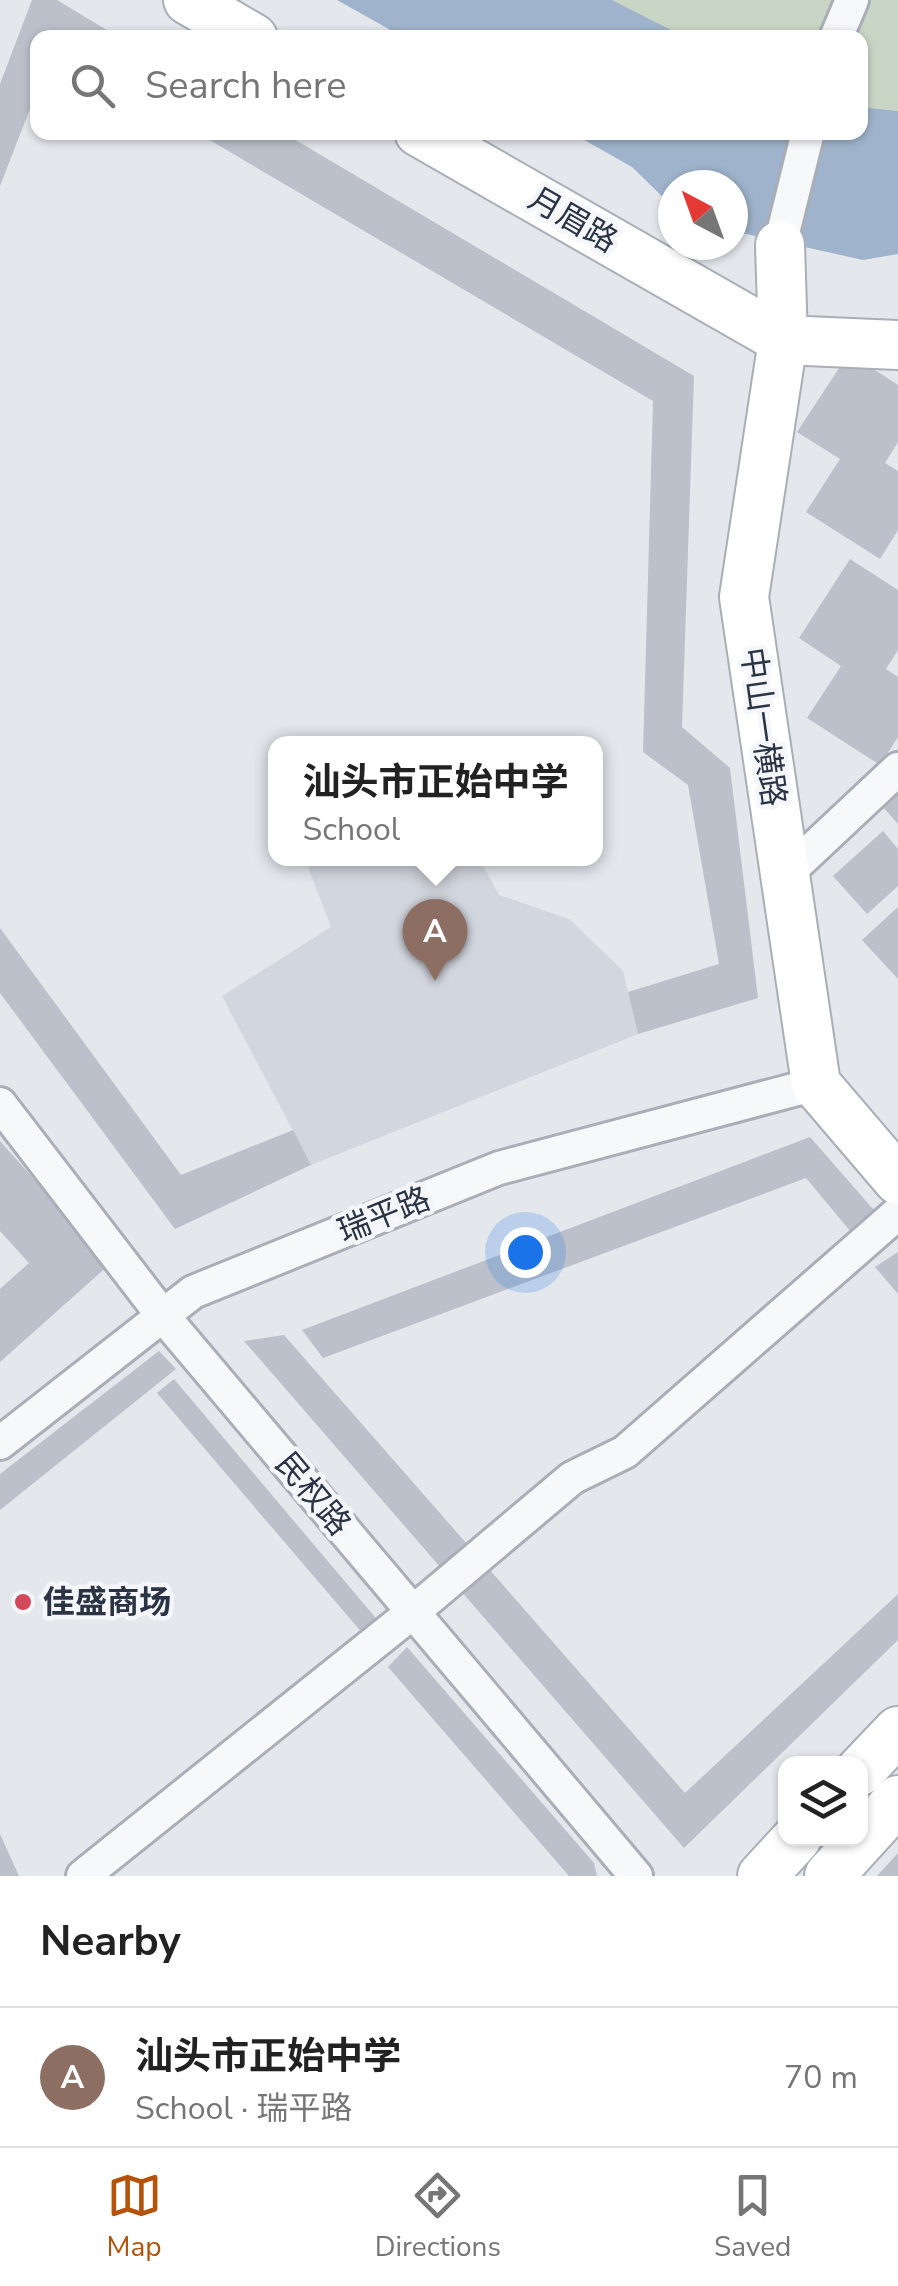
<!DOCTYPE html>
<meta charset="utf-8">
<style>
:root{--surface:#fff;--page:#f2f2f2;--text:#222;--muted:#767676;--line:#e0e0e0;--accent:#b45309}
body{margin:0;font-family:"Nunito Sans","Noto Sans SC",sans-serif;background:var(--page);color:var(--text)}
.controls{position:absolute;right:30px;bottom:30px;display:grid;overflow:hidden;border-radius:20px;box-shadow:0 2px 8px #0004}
.controls button{width:90px;height:90px;display:grid;place-items:center;padding:0;border:0;border-bottom:2px solid var(--line);background:var(--surface);color:var(--text);font:50px sans-serif}
.compass{position:absolute;left:658px;top:170px;width:90px;height:90px;border-radius:50%;background:var(--surface);box-shadow:0 2px 8px #0004;rotate:319deg}
.you{position:absolute;left:525px;top:1252px;width:35px;height:35px;margin:-25px;border:8px solid #fff;border-radius:50%;background:#1a73e8;box-shadow:0 0 0 15px #1a73e833}
.badge{display:grid;place-items:center;width:65px;height:65px;border-radius:50%;background:var(--accent);color:#fff;font-size:32px;font-weight:700}
.pin{position:absolute;translate:-50% -82px;filter:drop-shadow(0 2px 5px #0008)}
.pin::after{content:'';position:absolute;top:52px;width:35px;height:30px;background:inherit;clip-path:polygon(0 0,100% 0,50% 100%)}
.popup{position:absolute;left:268px;top:736px;width:335px;height:130px;box-sizing:border-box;display:grid;place-content:center;border-radius:20px;background:var(--surface);filter:drop-shadow(0 2px 8px #0005);font-size:32px;white-space:nowrap;color:var(--muted)}
.popup b{font-size:38px;color:var(--text)}
.popup::after{content:'';position:absolute;left:50%;top:100%;margin-left:-20px;border:20px solid transparent;border-top-color:var(--surface)}
.list{margin:0;padding:0;list-style:none}
h2{display:flex;justify-content:space-between;align-items:center;height:130px;margin:0;padding:0 40px;font-size:42px}
h2 small{font-size:32px;font-weight:400;color:var(--muted)}
.list li{display:grid;grid-template-columns:65px 1fr auto;gap:30px;align-items:center;box-sizing:border-box;height:140px;padding:0 40px;border-top:2px solid var(--line)}
.list b{display:block;font-size:38px;white-space:nowrap}
.list p{margin:0;font-size:32px;white-space:nowrap;color:var(--muted)}
.list em{font-size:32px;font-style:normal;color:var(--muted)}
.icon{flex:none;width:55px;height:55px;fill:none;stroke:currentColor;stroke-width:2;stroke-linecap:round;stroke-linejoin:round}
.map{position:relative;flex:none;width:898px;height:1876px;overflow:hidden}
.search{position:absolute;background:var(--surface);box-shadow:0 2px 8px #0004;left:30px;right:30px;top:30px;height:110px;display:flex;align-items:center;gap:25px;box-sizing:border-box;padding:0 35px;border-radius:20px;color:var(--muted);font-size:38px}
.sheet{height:270px;background:var(--surface)}
nav{display:flex;justify-content:space-around;align-items:center;box-sizing:border-box;height:140px;border-top:2px solid var(--line);background:var(--surface);font-size:28px;color:var(--muted)}
nav a{display:grid;justify-items:center;gap:5px}
nav .on{color:var(--accent)}
.map>svg:first-child{display:block}
.built{fill:#d2d6de}
.green{fill:#c9d6c5}
.water{fill:#9fb4cc}
.building{fill:#bbc0ca}
.lines{fill:none;stroke-linecap:round;stroke-linejoin:round}
.street-casing{stroke:#a9aeb7;stroke-width:38}
.secondary-casing{stroke:#a9aeb7;stroke-width:52}
.street{stroke:#f7f8fa;stroke-width:32}
.secondary{stroke:#fff;stroke-width:48}
.poi-dot{fill:#d1495b;stroke:#f4f6f9;stroke-width:4}
.labels{text-anchor:middle;dominant-baseline:central;stroke-width:9;stroke-linejoin:round;paint-order:stroke}
.street-label{font-size:32px;fill:#2b3445;stroke:#f4f6f9}
.poi-label{font-size:32px;font-weight:bold;fill:#2b3445;stroke:#f4f6f9;text-anchor:start}
</style>
<div class="map">
<svg width="898" height="1876" viewBox="0 0 898 1876">
<rect width="100%" height="100%" fill="#e4e7ec"/>
<!-- built -->
<polygon class="built" points="440,858 479,859 499,895 569,919 623,971 638,1034 311,1165 222,996 331,927 308,867 324,859"/>
<!-- green -->
<polygon class="green" points="612,0 898,0 898,111 861,107 860,38 685,37"/>
<!-- water -->
<g class="water">
<polygon points="337,0 612,0 685,37 403,37"/>
<polygon points="861,107 898,111 898,254 863,260 733,231 733,185 673,185 673,207 632,167 572,133 860,132"/>
</g>
<!-- building -->
<g class="building">
<polygon points="32,0 57,0 120,38 38,38 38,88 0,186 0,84"/>
<polygon points="196,132 282,132 694,376 682,727 730,768 758,998 638,1034 628,992 719,964 688,785 643,752 653,401"/>
<polygon points="849,353 898,385 898,442 885,463 898,471 898,530 880,559 806,512 840,459 797,432"/>
<polygon points="850,559 898,590 898,650 886,669 898,677 898,737 880,765 807,718 841,666 799,638"/>
<polygon points="898,792 898,824 882,806"/>
<polygon points="883,831 898,849 898,886 867,914 833,876"/>
<polygon points="898,907 898,979 862,940"/>
<polygon points="0,928 181,1175 293,1130 311,1165 175,1229 0,993"/>
<polygon points="810,1137 880,1217 856,1238 806,1178 323,1358 302,1330"/>
<polygon points="0,1141 110,1264 0,1362 0,1289 29,1263 0,1231"/>
<polygon points="898,1252 898,1294 875,1267"/>
<polygon points="284,1335 685,1793 898,1594 898,1640 684,1848 244,1341"/>
<polygon points="159,1351 176,1369 0,1510 0,1474"/>
<polygon points="174,1379 380,1623 364,1635 157,1393"/>
<polygon points="407,1647 594,1863 597,1876 569,1876 388,1667"/>
<polygon points="0,1834 19,1876 0,1876"/>
<polygon points="898,1853 898,1876 877,1876"/>
</g>
<g class="lines">
<defs>
<g id="street">
<polyline points="836,38 852,0"/>
<polyline points="780,245 808,132"/>
<polyline points="785,875 898,769"/>
<polyline points="0,1104 163,1316 636,1876"/>
<polyline points="0,1443 193,1292 499,1168 816,1084"/>
<polyline points="83,1876 413,1612 572,1478 625,1452 898,1213"/>
</g>
<g id="secondary">
<polyline points="188,0 253,38"/>
<polyline points="419,132 783,340 898,345"/>
<polyline points="780,245 783,340 744,597 816,1084 898,1180"/>
<polyline points="860,1771 898,1731"/>
<polyline points="762,1876 797,1838"/>
<polyline points="829,1876 898,1800"/>
</g>
</defs>
<!-- street casing -->
<use href="#street" class="street-casing"/>
<!-- secondary casing -->
<use href="#secondary" class="secondary-casing"/>
<!-- street -->
<use href="#street" class="street"/>
<!-- secondary -->
<use href="#secondary" class="secondary"/>
</g>
<!-- markers -->
<circle class="poi-dot" cx="23" cy="1602" r="10"/>
<g class="labels">
<!-- street labels -->
<g class="street-label">
<text transform="translate(573 220) rotate(30)">月眉路</text>
<text transform="translate(763 727) rotate(82)">中山一横路</text>
<text transform="translate(384 1215) rotate(-22)">瑞平路</text>
<text transform="translate(313 1494) rotate(50)">民权路</text>
</g>
<!-- poi labels -->
<g class="poi-label">
<text x="43" y="1602">佳盛商场</text>
</g>
</g>
</svg>
<div class="controls">
<button><svg class="icon" aria-label="layers" viewBox="0 0 24 24"><path d="M12 4l9 5-9 5-9-5zM3 14l9 5 9-5"/></svg></button>
</div>
<svg class="compass" viewBox="-18 -18 36 36"><path d="M0-13l5 13h-10z" fill="#e53935"/><path d="M0 13l5-13h-10z" fill="#767676"/></svg>
<div class="you"></div>
<div class="pin badge" style="left:435px;top:981px;background:#8d6e63">A</div>
<div class="popup"><b>汕头市正始中学</b>School</div>
<div class="search"><svg class="icon" aria-label="search" viewBox="0 0 24 24"><circle cx="10" cy="10" r="6"/><path d="M15 15l6 6"/></svg>Search here</div>
</div>
<section class="sheet">
<h2>Nearby<small></small></h2>
<ul class="list">
<li><span class="badge" style="background:#8d6e63">A</span><div><b>汕头市正始中学</b><p>School · 瑞平路</p></div><em>70 m</em></li>
</ul>
</section>
<nav>
<a class="on"><svg class="icon" aria-label="map" viewBox="0 0 24 24"><path d="M3 6l6-2 6 2 6-2v14l-6 2-6-2-6 2zM9 4v14M15 6v14"/></svg>Map</a>
<a><svg class="icon" aria-label="directions" viewBox="0 0 24 24"><path d="M12 3l9 9-9 9-9-9zM9 14v-3h6M13 9l2 2-2 2"/></svg>Directions</a>
<a><svg class="icon" aria-label="saved" viewBox="0 0 24 24"><path d="M7 4h10v16l-5-4-5 4z"/></svg>Saved</a>
</nav>
